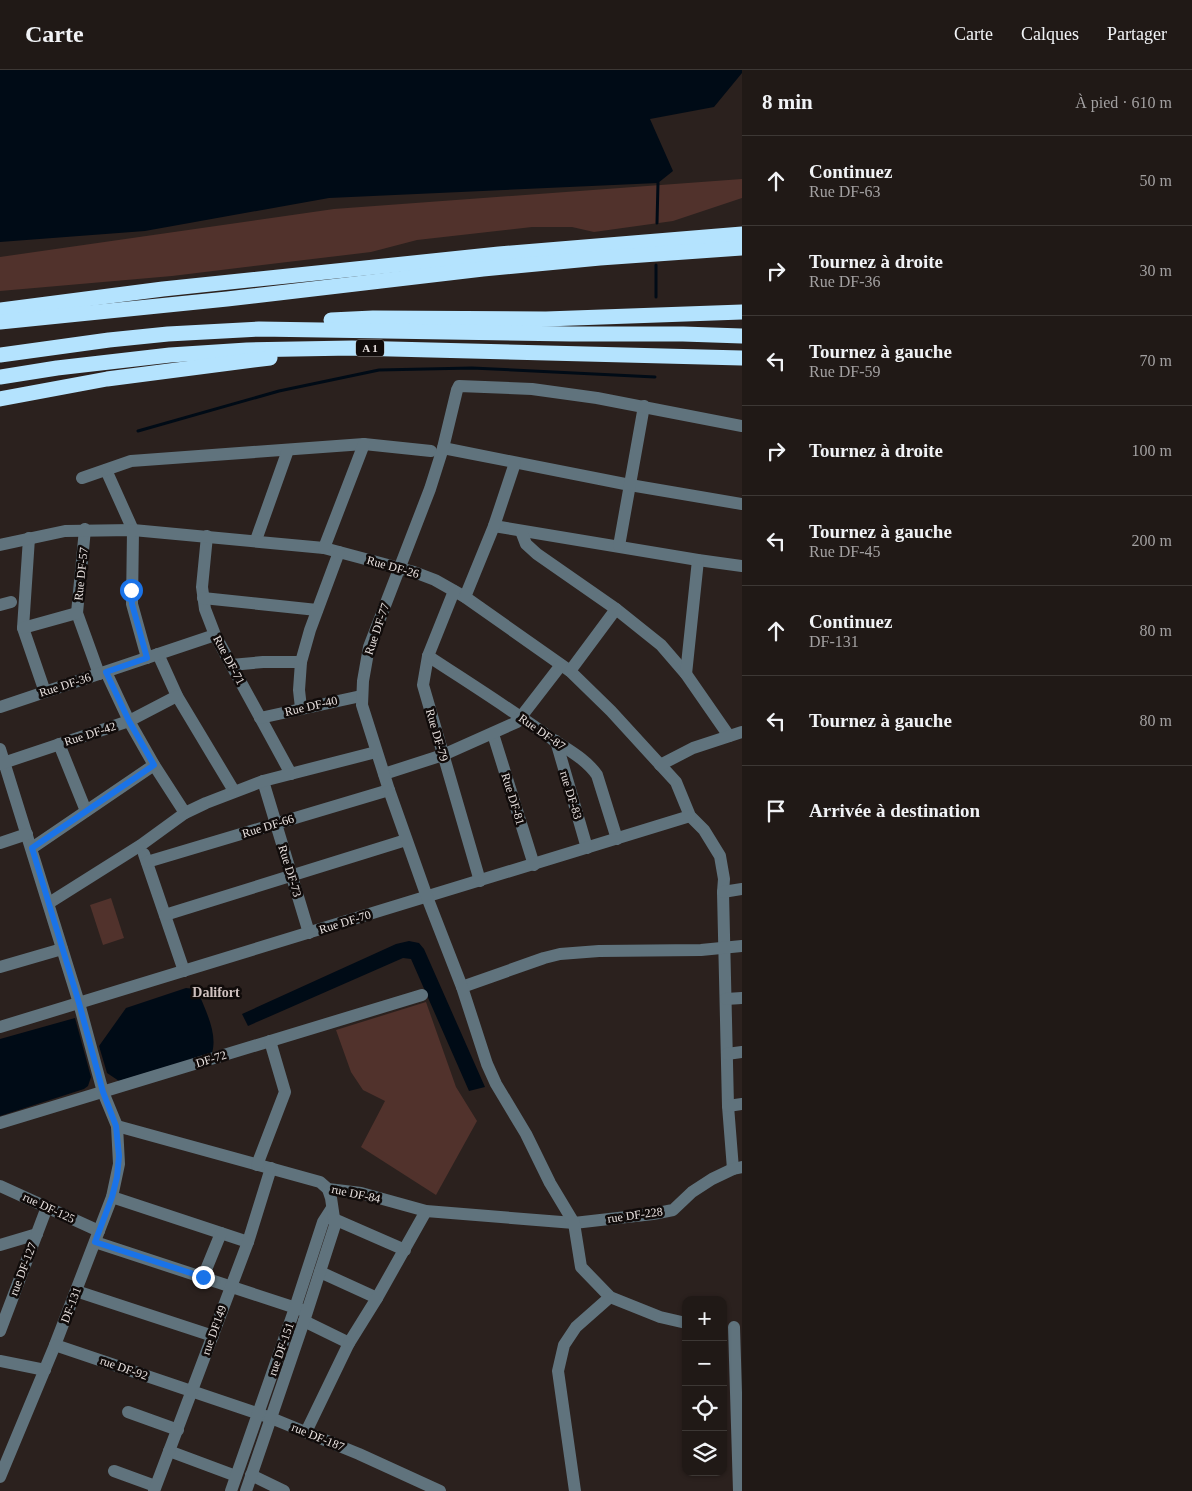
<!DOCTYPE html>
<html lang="fr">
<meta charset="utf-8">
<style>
:root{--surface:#201916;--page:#28221f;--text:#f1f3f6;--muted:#a2a0a1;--line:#3d3835}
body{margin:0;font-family:Georgia,serif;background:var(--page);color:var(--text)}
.controls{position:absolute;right:15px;bottom:15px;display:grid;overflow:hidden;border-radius:10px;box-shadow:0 1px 4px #0004}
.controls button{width:45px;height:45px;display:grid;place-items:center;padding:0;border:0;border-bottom:1px solid var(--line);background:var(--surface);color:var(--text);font:25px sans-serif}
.stop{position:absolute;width:15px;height:15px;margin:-11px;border:4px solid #1a73e8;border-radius:50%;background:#fff}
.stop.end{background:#1a73e8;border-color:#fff;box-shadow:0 1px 5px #0008}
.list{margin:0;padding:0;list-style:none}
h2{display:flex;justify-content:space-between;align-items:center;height:65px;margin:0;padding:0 20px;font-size:21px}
h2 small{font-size:16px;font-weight:400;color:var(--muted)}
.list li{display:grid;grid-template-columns:32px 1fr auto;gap:15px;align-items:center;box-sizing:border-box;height:90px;padding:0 20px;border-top:1px solid var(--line)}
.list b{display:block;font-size:19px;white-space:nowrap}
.list p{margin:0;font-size:16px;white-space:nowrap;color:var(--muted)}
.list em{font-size:16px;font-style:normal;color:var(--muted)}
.icon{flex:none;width:28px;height:28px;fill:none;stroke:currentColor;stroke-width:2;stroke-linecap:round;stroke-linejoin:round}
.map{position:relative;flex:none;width:742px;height:1421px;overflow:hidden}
header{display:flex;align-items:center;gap:30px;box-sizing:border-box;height:70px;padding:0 25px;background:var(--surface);border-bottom:1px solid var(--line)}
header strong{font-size:24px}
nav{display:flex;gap:28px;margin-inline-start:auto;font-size:18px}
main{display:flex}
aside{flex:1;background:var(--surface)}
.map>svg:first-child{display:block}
.green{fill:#51322c}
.water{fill:#000b16}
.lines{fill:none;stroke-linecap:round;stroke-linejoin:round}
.stream{stroke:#000b16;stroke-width:3}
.minor{stroke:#60737d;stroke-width:12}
.highway{stroke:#b4e3fe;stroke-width:15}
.route{stroke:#1a73e8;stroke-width:6}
.labels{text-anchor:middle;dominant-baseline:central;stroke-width:5;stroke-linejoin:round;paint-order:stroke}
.shield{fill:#100b0a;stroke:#a8a2a0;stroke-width:1}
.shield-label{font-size:11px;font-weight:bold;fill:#e9e2e0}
.street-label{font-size:12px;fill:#e9e2e0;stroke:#100b0a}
.neighbourhood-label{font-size:14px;font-weight:bold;fill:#cfc1bf;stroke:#100b0a}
</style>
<header>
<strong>Carte</strong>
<nav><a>Carte</a><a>Calques</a><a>Partager</a></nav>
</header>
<main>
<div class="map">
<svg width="742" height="1421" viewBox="0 0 742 1421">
<rect width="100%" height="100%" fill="#2b211e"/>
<!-- green -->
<g class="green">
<polygon points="742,109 742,128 673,151 594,162 572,157 532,157 417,170 371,182 172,206 0,221 0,187 334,139"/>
<polygon points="111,828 124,868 103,875 90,835"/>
<polygon points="426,932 456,1017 477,1051 436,1125 361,1077 385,1031 363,1020 351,1002 336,960"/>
</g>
<!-- water -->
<g class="water">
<polygon points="0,0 742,0 742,3 714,37 650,49 673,101 658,113 329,128 145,161 0,172"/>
<polygon points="409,871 419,873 424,879 485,1017 469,1021 411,889 403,888 248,956 242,944 396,874"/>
<path d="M186 918 195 919 198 921C205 940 218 963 212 983L119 1011 107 1003 99 976 126 938Z"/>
<polygon points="75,948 91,1007 88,1016 84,1019 0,1046 0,969"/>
</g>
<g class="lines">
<!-- stream -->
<g class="stream">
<polyline points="657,153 658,113"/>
<polyline points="656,227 656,195"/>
<polyline points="138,361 279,321 379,300 472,298 655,307"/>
</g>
<!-- minor -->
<g class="minor">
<polyline points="443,378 630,415 742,434"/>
<polyline points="106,400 133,460 132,534 147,588"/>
<polyline points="82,408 131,391 364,374 431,381"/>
<polyline points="494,456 698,490 742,496"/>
<polyline points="85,459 77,543 99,604"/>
<polyline points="521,461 526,474 537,484 616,539 661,575 686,604 729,666"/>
<polyline points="207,466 202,517 205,539 215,565 291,704"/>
<polyline points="29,468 23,558 45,622"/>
<polyline points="256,470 288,380"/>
<polyline points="0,475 65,461 133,460 324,478 414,502 435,510 465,527 570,601 611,641 676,712 690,746 704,760 720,786 724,809 723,822 728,1036 733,1099"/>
<polyline points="619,476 644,336"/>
<polyline points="324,478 364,374"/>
<polyline points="454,521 428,586 423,615 480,811"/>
<polyline points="465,527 494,456 515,393"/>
<polyline points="203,528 317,540"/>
<polyline points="0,535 11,532"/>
<polyline points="23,558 77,543"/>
<polyline points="158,584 177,626 234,721"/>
<path d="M428 586C469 613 512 640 552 669 568 680 586 689 597 705L617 769"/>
<polyline points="231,595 263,592 301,592"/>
<polyline points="570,601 616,539"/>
<polyline points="106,602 129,651 154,695 185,743"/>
<polyline points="686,604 698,490"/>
<polyline points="0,637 215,565"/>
<polyline points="301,638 299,620 301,592 310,560 339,482"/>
<polyline points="260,648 361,626"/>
<polyline points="493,664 534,795"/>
<polyline points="556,671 587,778"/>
<polyline points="59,674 86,741"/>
<polyline points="0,679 79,933 103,1022 117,1056 119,1094 112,1127 55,1275 0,1407"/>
<polyline points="0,694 129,651 177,626"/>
<polyline points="660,695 693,678 742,662"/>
<polyline points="384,704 443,685 517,652 561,595"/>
<polyline points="263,711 309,863"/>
<polyline points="0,773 27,764"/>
<polyline points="32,778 154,695"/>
<polyline points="144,784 184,901"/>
<polyline points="147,792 389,720"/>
<polyline points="723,822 742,819"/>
<polyline points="49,833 141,775 185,743 206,733 263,711 376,682"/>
<polyline points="165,845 406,770"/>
<polyline points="0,897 62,879"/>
<polyline points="462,917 544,888 560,884 599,881 701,880 742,876"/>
<polyline points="726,929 742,928"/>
<polyline points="0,957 690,746"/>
<polyline points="727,984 742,982"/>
<polyline points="728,1036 742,1034"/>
<polyline points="0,1053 422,925"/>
<polyline points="117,1056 320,1112 328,1119 361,1123 426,1141 574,1153 653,1144 673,1140 692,1122 712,1109 733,1099 742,1097"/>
<polyline points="257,1095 285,1022 270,971"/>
<polyline points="0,1116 99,1161"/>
<polyline points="112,1127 248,1172"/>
<polyline points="334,1149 405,1180"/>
<polyline points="95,1172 302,1240"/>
<polyline points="0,1175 37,1164"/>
<polyline points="320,1202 377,1228"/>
<polyline points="203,1207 221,1163"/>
<polyline points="76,1221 213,1266"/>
<polyline points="304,1251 349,1273"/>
<polyline points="686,1253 660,1247 610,1227 581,1197 574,1153 550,1113 526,1064 496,1014 487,994 462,917 427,827 389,720 362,635 363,611 369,577 430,419 443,378 457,320 459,316 532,319 597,328 742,356"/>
<polyline points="734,1257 739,1421"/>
<polyline points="0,1261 47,1137"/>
<polyline points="55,1275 271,1348 359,1384 440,1421"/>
<polyline points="0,1291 45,1300"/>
<polyline points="128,1342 178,1360"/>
<polyline points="306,1362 349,1273 377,1228 426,1141"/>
<polyline points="169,1381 236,1406"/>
<polyline points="114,1401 155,1416"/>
<polyline points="251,1405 284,1421"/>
<polyline points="154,1421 248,1172 271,1098"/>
<polyline points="231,1421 295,1238 323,1152 332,1138"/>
<polyline points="246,1421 304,1251 335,1155 331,1128 328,1119"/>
<polyline points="575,1421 558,1301 564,1275 576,1257 610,1227"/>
</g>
<!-- highway -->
<g class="highway">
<polyline points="0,240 163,219 499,184 742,164"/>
<polyline points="331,250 373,248 546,249 742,242"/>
<polyline points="0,252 227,229 483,199 600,188 742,178"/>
<polyline points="0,285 109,270 168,264 259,259 571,264 683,264 742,266"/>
<polyline points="0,307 57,298 170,285 247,280 352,278 742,288"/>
<polyline points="0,329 107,309 270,288"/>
</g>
</g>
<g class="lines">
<!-- route -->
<polyline class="route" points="131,520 132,534 147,588 106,602 129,651 154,695 32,778 79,933 103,1022 116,1056 119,1086 117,1107 112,1127 95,1172 203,1207"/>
</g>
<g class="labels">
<!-- shield labels -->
<rect class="shield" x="356" y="269.5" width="28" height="17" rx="4"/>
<g class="shield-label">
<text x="370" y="278">A 1</text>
</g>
<!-- street labels -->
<g class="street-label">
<text transform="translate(393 497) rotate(16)">Rue DF-26</text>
<text transform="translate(81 504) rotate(-84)">Rue DF-57</text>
<text transform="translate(377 559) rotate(-71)">Rue DF-77</text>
<text transform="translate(229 590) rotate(62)">Rue DF-71</text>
<text transform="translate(65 615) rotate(-18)">Rue DF-36</text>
<text transform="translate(311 636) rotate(-13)">Rue DF-40</text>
<text transform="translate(542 662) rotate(35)">Rue DF-87</text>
<text transform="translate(90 664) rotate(-18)">Rue DF-42</text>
<text transform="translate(437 665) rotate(74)">Rue DF-79</text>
<text transform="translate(571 725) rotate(73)">rue DF-83</text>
<text transform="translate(513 729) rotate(73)">Rue DF-81</text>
<text transform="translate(268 756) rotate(-17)">Rue DF-66</text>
<text transform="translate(290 801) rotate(73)">Rue DF-73</text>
<text transform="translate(345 852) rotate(-17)">Rue DF-70</text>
<text transform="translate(211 989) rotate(-17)">DF-72</text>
<text transform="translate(356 1124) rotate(12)">rue DF-84</text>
<text transform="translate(49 1138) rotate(25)">rue DF-125</text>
<text transform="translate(635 1145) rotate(-8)">rue DF-228</text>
<text transform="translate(23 1199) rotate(-69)">rue DF-127</text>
<text transform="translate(71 1235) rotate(-69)">DF-131</text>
<text transform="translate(214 1260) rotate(-70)">rue DF149</text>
<text transform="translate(281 1279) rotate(-71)">rue DF-151</text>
<text transform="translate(124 1298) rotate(19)">rue DF-92</text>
<text transform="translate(318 1367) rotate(22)">rue DF-187</text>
</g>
<!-- neighbourhood labels -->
<g class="neighbourhood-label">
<text x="216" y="922">Dalifort</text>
</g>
</g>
</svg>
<div class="controls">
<button>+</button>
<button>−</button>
<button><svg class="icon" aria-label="locate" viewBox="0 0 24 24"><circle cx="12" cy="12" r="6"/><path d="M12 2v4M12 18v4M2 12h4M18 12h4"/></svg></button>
<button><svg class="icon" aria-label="layers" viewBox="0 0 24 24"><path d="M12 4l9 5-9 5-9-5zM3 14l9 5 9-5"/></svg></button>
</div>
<div class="stop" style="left:131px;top:520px"></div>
<div class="stop end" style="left:203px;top:1207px"></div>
</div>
<aside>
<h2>8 min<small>À pied · 610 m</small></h2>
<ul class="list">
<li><svg class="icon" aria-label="ahead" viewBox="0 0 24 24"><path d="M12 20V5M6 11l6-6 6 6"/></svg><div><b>Continuez</b><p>Rue DF-63</p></div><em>50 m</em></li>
<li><svg class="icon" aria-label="right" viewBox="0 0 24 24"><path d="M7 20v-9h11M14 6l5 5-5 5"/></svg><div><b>Tournez à droite</b><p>Rue DF-36</p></div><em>30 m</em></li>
<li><svg class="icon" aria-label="left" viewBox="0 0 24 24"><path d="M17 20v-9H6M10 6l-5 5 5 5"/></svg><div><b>Tournez à gauche</b><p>Rue DF-59</p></div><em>70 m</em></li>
<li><svg class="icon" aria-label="right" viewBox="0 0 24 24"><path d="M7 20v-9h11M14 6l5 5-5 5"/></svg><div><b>Tournez à droite</b></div><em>100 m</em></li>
<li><svg class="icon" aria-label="left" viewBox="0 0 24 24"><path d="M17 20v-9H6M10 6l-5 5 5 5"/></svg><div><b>Tournez à gauche</b><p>Rue DF-45</p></div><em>200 m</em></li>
<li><svg class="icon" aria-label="ahead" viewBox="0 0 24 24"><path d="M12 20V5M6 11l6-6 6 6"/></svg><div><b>Continuez</b><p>DF-131</p></div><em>80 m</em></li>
<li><svg class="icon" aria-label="left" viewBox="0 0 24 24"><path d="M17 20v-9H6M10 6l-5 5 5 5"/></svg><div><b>Tournez à gauche</b></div><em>80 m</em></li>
<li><svg class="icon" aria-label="arrive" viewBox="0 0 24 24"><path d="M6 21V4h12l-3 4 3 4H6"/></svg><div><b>Arrivée à destination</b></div></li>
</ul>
</aside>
</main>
